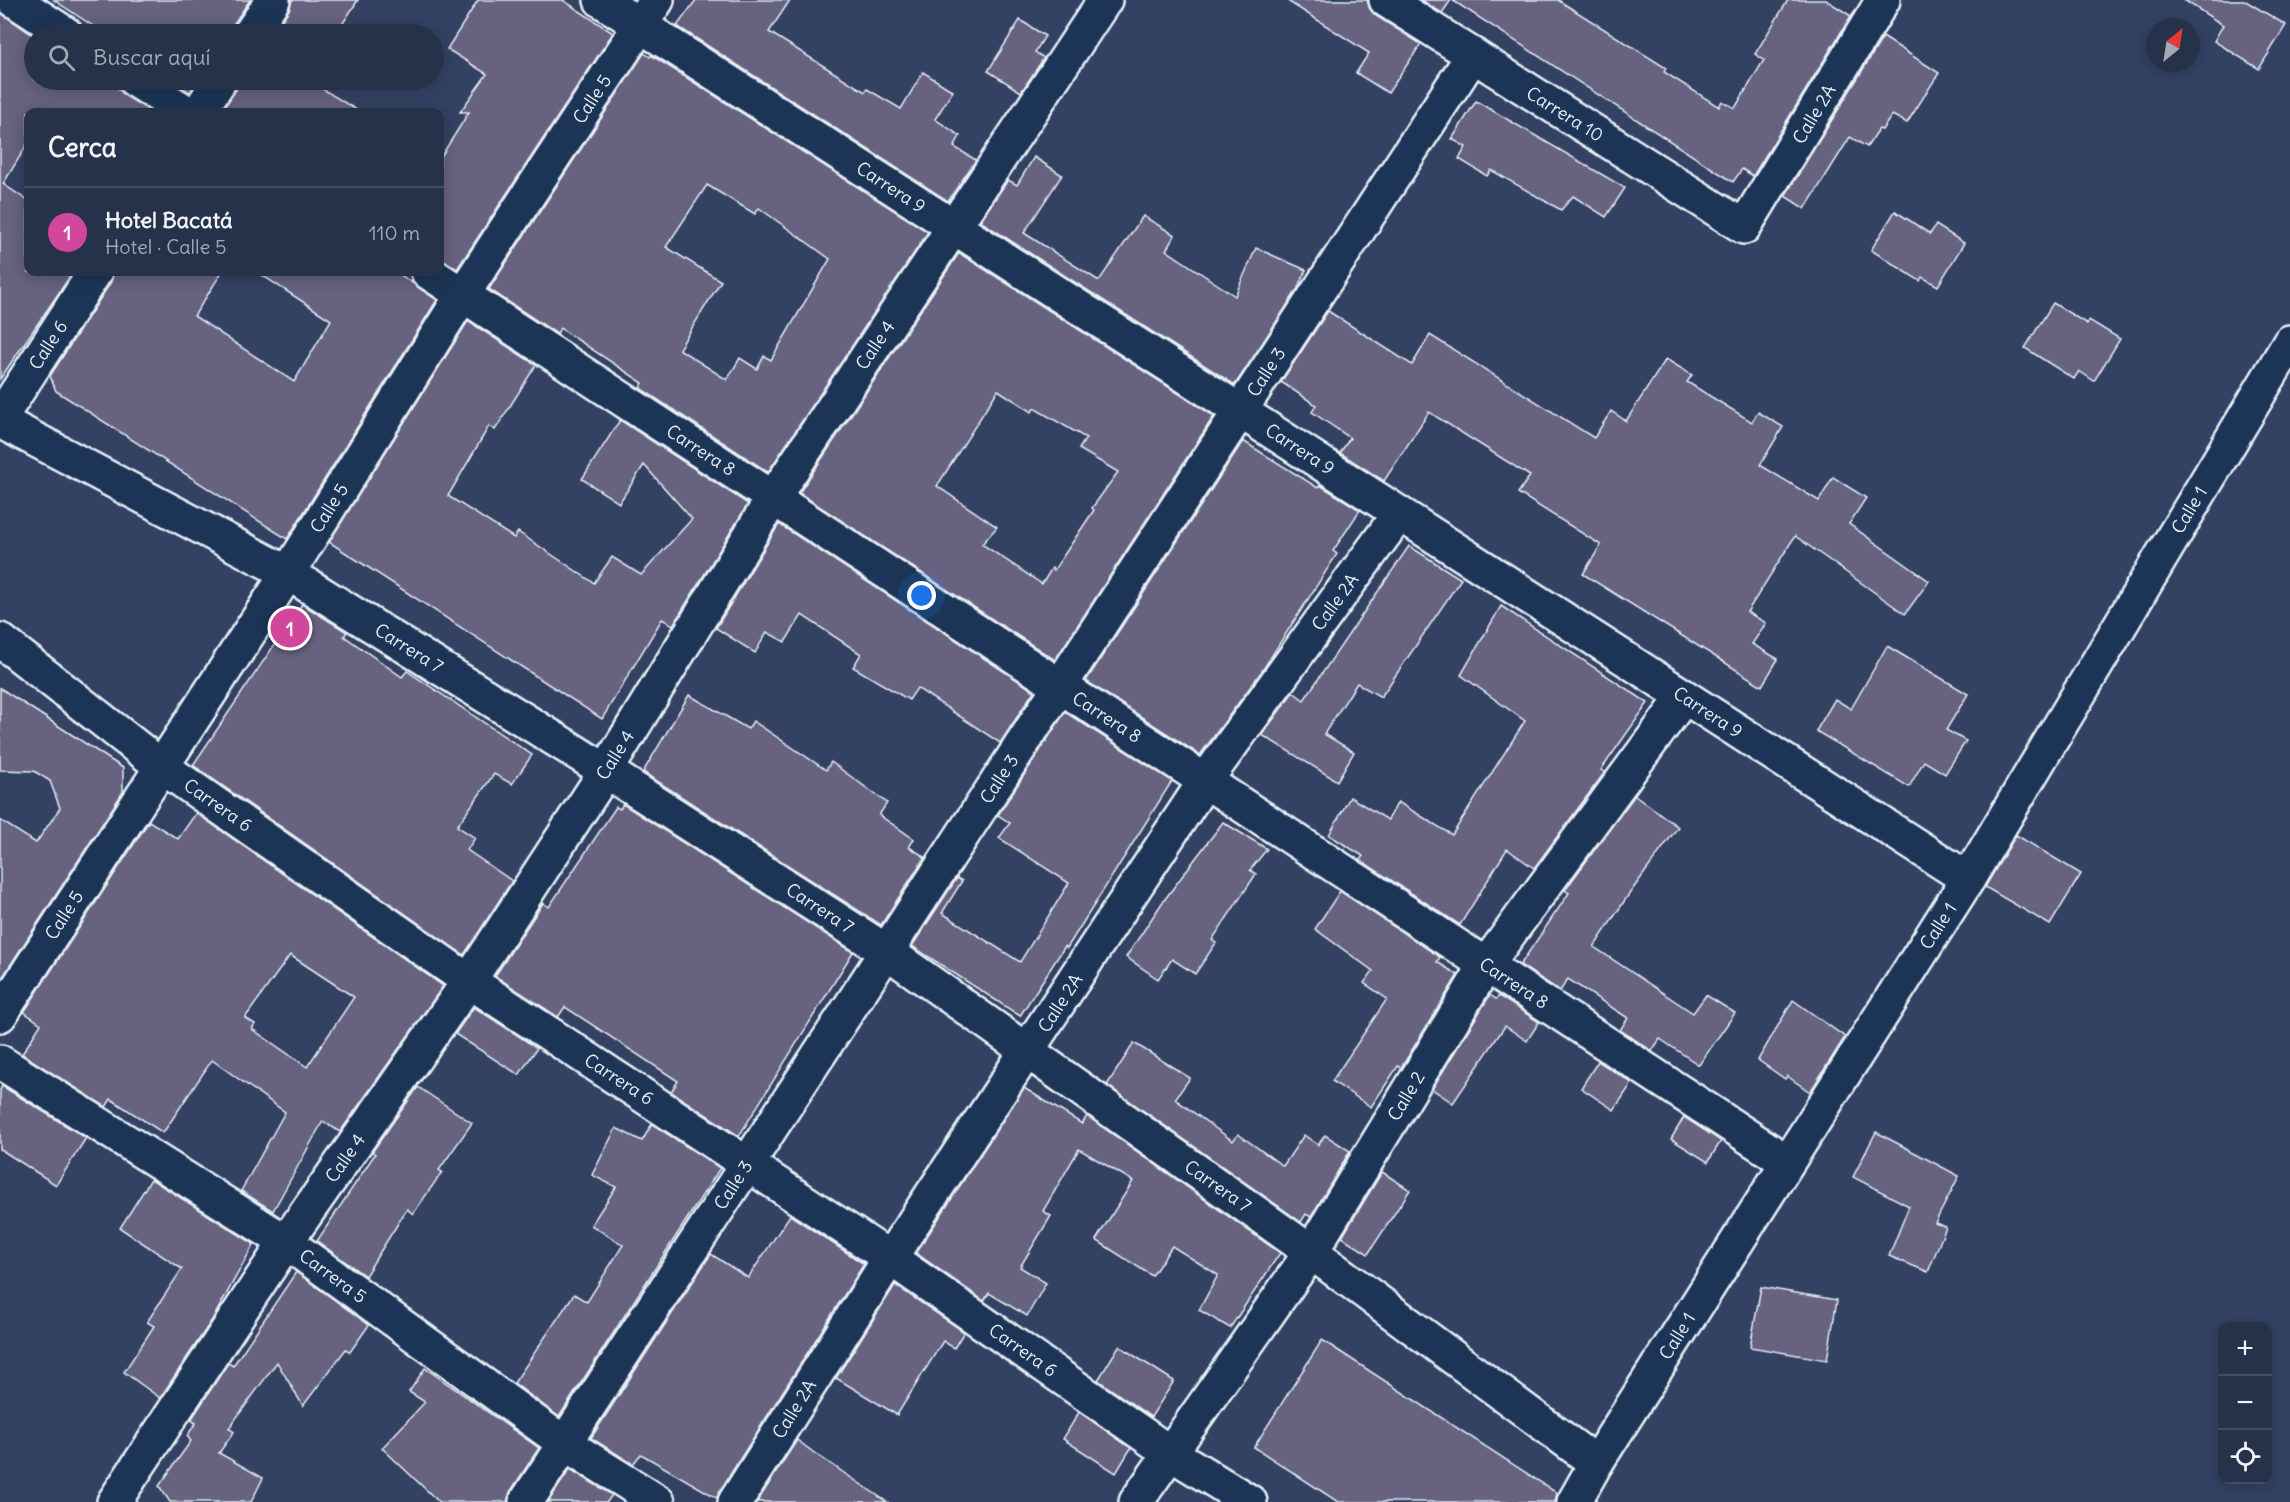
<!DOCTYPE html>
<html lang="es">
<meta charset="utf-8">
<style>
:root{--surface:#26324a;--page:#323e54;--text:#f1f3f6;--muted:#a4aab5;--line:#424d62;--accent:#ff9aa2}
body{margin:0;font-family:Delius,sans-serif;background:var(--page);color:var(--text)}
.controls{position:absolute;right:18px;bottom:18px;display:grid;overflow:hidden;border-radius:12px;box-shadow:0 3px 15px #0003}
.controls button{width:54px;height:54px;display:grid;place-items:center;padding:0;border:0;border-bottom:2px solid var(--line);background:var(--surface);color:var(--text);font:30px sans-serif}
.compass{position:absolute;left:2146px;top:18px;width:54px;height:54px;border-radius:50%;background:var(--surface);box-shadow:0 3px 15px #0003;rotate:30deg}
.you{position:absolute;left:922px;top:596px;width:21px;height:21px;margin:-15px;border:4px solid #fff;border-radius:50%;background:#1a73e8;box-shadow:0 0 0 9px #1a73e833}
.badge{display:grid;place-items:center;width:39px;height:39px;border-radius:50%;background:var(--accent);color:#fff;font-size:20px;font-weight:700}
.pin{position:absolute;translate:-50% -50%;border:3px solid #fff;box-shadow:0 2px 6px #0006}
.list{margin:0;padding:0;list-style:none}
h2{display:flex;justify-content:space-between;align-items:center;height:78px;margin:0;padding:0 24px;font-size:26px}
h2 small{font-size:20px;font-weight:400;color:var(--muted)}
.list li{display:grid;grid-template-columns:39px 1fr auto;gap:18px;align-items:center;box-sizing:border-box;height:90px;padding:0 24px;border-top:2px solid var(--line)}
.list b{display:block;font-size:22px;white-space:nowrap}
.list p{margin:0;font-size:20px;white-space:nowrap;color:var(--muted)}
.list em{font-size:20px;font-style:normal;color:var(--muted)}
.icon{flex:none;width:33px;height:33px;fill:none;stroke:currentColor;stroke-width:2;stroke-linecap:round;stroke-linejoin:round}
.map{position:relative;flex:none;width:2290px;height:1502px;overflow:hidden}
.search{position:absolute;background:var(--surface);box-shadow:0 3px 15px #0003;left:24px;top:24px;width:420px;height:66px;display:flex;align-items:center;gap:15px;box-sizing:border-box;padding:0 21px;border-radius:33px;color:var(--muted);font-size:22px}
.panel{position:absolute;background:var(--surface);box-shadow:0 3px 15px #0003;left:24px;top:108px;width:420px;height:168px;border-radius:12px}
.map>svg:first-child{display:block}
.building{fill:#66627f;stroke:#e8f1f8;stroke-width:1.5;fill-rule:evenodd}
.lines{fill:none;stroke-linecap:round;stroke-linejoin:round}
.minor-casing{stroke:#e8f1f8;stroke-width:38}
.minor{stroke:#1d3557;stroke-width:33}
.labels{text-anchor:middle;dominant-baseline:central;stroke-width:5;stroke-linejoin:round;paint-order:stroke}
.street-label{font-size:18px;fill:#e8f1f8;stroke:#1d3557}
</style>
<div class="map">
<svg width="2290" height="1502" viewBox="0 0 2290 1502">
<rect width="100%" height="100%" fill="#334263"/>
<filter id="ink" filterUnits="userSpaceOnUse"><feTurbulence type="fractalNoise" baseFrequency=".0167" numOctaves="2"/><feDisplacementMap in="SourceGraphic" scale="12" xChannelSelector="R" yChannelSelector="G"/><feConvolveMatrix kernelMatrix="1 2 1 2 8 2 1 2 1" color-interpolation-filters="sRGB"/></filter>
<g filter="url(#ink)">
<!-- building -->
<g class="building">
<polygon points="54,0 250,0 234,23 232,34 105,34"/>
<polygon points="292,0 358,0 336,34 272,34 289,10"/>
<polygon points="478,0 563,0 613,33 457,269 440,257 440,158 469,112 460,112 487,74 447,49"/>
<polygon points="696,0 790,0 769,32 865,92 867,89 901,109 923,72 953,91 935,119 960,136 954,147 976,160 948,201 677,26"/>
<polygon points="1286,0 1367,0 1370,9 1376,16 1421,44 1388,93 1356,73 1369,53"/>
<polygon points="1421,0 1451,0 1442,13"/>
<polygon points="1452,0 1558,0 1666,68 1664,72 1719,107 1722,101 1735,108 1764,60 1755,54 1788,0 1826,0 1851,16 1753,176 1742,169 1733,182"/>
<polygon points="2184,0 2244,0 2286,25 2259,69 2214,41 2223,25"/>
<polygon points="0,12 34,36 34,80 116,80 118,88 125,96 152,112 28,112 28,143 3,184 28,201 28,272 73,272 0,379"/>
<polygon points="1020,20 1045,36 1035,52 1044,58 1021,92 988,71"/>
<polygon points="1883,37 1939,73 1907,123 1892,115 1882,130 1879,129 1867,147 1850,137 1805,209 1785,196"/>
<path d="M644 53 650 57 651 55 928 232 768 472 640 388 643 383 560 328 557 334 489 289ZM707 185 755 214 759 208 830 259 771 360 764 356 757 369 740 358 727 380 679 349 721 281 666 247Z"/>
<polygon points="169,80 198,80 190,92"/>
<polygon points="238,80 308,80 360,112 221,112 236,90"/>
<polygon points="1476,101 1625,188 1606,217 1573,196 1561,210 1491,170 1487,176 1459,159 1466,147 1452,139"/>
<polygon points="1034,157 1062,175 1024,233 1099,281 1143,216 1175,235 1166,250 1235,296 1256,248 1306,270 1297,290 1235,385 980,221 1008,180 1017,185"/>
<polygon points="1895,211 1930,234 1936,225 1964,243 1938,286 1922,277 1920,281 1871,250"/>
<path d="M959 253 1214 416 1055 660 799 493ZM998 390 1032 412 1034 408 1086 438 1079 449 1118 472 1092 508 1094 510 1054 570 1052 568 1042 584 982 544 997 527 937 486Z"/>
<polygon points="113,272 222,272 194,316 294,382 331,320 257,272 396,272 437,300 287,539 56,391 50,376 111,282"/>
<polygon points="2053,303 2087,324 2089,320 2120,339 2094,381 2079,371 2074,379 2025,348"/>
<polygon points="1328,311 1412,365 1430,335 1594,438 1611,411 1626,421 1666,359 1692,375 1687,382 1752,422 1758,412 1783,427 1760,465 1819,501 1833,477 1866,498 1849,524 1929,581 1905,614 1795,536 1747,612 1766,623 1752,644 1778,659 1762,686 1583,574 1601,545 1518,493 1530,476 1429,412 1384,481 1340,453 1350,438 1312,412 1316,405 1281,382"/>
<polygon points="468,321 536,365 495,430 489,426 448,496 514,538 518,532 594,583 612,557 641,575 692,519 644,465 619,503 582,479 620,420 748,504 673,625 662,619 602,719 329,542"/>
<polygon points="1243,441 1318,488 1320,485 1360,510 1333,551 1337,554 1262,671 1200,755 1086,681"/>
<polygon points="779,524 1034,691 1000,743 917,688 909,700 853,667 861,654 802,615 785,642 767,632 755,653 716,628"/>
<polygon points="1409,546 1461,579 1381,697 1357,683 1324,734 1354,752 1337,781 1262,735 1293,692 1304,700"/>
<polygon points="302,604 347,632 344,636 402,677 407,671 532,755 512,784 494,774 457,826 475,838 467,850 512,881 464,955 193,765"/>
<polygon points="1501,606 1648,703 1601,770 1605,772 1534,868 1507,849 1460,925 1360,860 1363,856 1329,835 1350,797 1388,820 1398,802 1452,835 1525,721 1461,675"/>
<polygon points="1887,646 1968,694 1946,730 1966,741 1945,774 1924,761 1909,787 1816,731 1835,699 1851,709"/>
<polygon points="0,688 123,768 123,792 0,981 0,820 36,843 60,808 50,781 34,771 0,770"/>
<polygon points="689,695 748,729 753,721 826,770 831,762 887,803 879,815 914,839 909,847 925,857 881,925 643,772"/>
<polygon points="1065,712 1172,781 1067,948 1065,946 1020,1016 912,946 957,878 962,881 942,913 1020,962 1069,883 999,838 1010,823 998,815"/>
<polygon points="1635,795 1678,827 1627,897 1594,947 1693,1013 1706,995 1735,1013 1699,1065 1660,1039 1652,1051 1620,1030 1628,1018 1568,979 1560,991 1520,965 1569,893 1565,890"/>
<polygon points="623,804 853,952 739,1136 671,1092 678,1081 565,1007 558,1017 495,976 543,903 549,907 616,807 620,809"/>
<path d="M196 813 443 986 340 1132 323 1121 273 1211 241 1191 285 1112 212 1060 163 1133 111 1099 106 1107 22 1054 41 1024 24 1012 149 821 178 839ZM290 955 354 997 307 1067 252 1029 255 1024 245 1018Z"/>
<polygon points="1223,822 1267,849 1250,870 1256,874 1212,940 1216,943 1195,974 1172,959 1158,979 1126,957 1162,903"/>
<polygon points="2016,835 2081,874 2050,925 1985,887"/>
<polygon points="1340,891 1440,957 1437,962 1458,975 1401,1068 1398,1066 1371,1107 1332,1081 1387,999 1364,983 1373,971 1315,929"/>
<polygon points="1490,995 1496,999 1499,996 1539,1022 1527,1041 1505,1026 1453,1103 1432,1089"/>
<polygon points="1793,1000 1845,1037 1810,1092 1787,1076 1785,1079 1758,1060"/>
<polygon points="474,1007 537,1048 519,1075 455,1034"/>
<polygon points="1134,1043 1190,1078 1175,1099 1233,1141 1238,1134 1283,1166 1304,1135 1318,1145 1325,1135 1350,1151 1311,1217 1306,1214 1301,1222 1107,1085"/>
<polygon points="1598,1061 1632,1083 1614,1110 1581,1088"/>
<polygon points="2,1086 86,1138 56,1185 0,1149 0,1090"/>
<polygon points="418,1087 472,1123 439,1170 442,1172 413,1214 407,1209 365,1276 317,1241 375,1154 372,1152"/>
<polygon points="1024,1088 1082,1124 1087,1116 1280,1253 1230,1328 1199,1310 1218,1275 1172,1246 1152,1276 1096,1240 1133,1181 1079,1149 1043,1211 1051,1216 1020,1267 1046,1283 1027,1316 989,1293 984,1301 916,1253"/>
<polygon points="1684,1117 1721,1141 1708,1162 1671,1139"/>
<polygon points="652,1124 720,1168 559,1417 514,1383 574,1294 587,1302 623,1245 591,1225 616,1187 592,1175 616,1128 642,1141"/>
<polygon points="1876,1132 1959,1176 1935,1223 1946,1227 1928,1272 1889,1256 1909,1206 1853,1177"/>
<polygon points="1382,1172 1410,1190 1368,1254 1342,1237"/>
<polygon points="151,1179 254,1244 212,1320 160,1398 124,1372 154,1326 147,1322 182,1269 120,1228"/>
<polygon points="790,1215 864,1264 719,1492 717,1498 641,1454 633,1464 591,1438 711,1254 748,1278"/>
<polygon points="296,1272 369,1325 350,1352 346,1349 303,1406 277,1362 229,1428 234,1432 219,1453 263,1478 251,1502 170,1502 159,1486 191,1441 187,1436 196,1423 191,1420 228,1363 233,1366"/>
<polygon points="895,1285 964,1332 954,1348 943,1341 897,1415 836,1378"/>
<polygon points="1761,1287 1837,1300 1827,1360 1750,1347"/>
<polygon points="1322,1340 1557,1493 1555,1502 1338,1502 1254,1447"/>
<polygon points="1119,1346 1174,1381 1151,1417 1098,1380"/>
<polygon points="425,1368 539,1448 510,1492 507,1502 439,1502 382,1448 425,1402 409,1392"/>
<polygon points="1079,1412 1131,1448 1116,1473 1063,1439"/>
<polygon points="797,1440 813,1452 887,1502 757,1502"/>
<polygon points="570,1469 612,1495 607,1502 548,1502"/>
</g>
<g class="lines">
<defs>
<g id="minor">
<polyline points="14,0 66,34"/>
<polyline points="601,0 1968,879"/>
<polyline points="1386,0 1744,227 1883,0"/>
<polyline points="250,34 273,0"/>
<polyline points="135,80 186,112"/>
<polyline points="199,112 220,80"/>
<polyline points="428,272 1787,1162"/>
<polyline points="0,418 95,272"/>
<polyline points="0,421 288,573 606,771 886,951 1311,1252 1596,1463"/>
<polyline points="0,640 161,766 469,981 890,1258 1170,1453 1250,1502"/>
<polyline points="0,1015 288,573 463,294 657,0"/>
<polyline points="0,1062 286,1242 564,1443 658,1502"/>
<polyline points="114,1502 286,1242 469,981 606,771 773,498 1105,0"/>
<polyline points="526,1502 1473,55"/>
<polyline points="735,1502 890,1258 1205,781 1399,514"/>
<polyline points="1136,1502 1311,1252 1486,965 1684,697"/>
<polyline points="1574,1502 1596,1463 1968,879 2290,342"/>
</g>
</defs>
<!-- minor casing -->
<use href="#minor" class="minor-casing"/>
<!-- minor -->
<use href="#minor" class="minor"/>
</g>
</g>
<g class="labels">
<!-- street labels -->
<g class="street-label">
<text transform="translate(592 99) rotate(-57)">Calle 5</text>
<text transform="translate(1565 114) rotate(32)">Carrera 10</text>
<text transform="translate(1814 114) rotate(-59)">Calle 2A</text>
<text transform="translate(891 187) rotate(33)">Carrera 9</text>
<text transform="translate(48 345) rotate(-57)">Calle 6</text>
<text transform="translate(875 345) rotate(-56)">Calle 4</text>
<text transform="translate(1266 372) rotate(-57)">Calle 3</text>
<text transform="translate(1300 449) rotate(33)">Carrera 9</text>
<text transform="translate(701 450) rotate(33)">Carrera 8</text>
<text transform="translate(329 508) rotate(-58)">Calle 5</text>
<text transform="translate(2189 510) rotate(-59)">Calle 1</text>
<text transform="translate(1335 602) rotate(-54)">Calle 2A</text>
<text transform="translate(409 648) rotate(32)">Carrera 7</text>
<text transform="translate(1708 712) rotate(33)">Carrera 9</text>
<text transform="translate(1107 717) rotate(33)">Carrera 8</text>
<text transform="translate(615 755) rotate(-58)">Calle 4</text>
<text transform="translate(999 779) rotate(-57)">Calle 3</text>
<text transform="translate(218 805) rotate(35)">Carrera 6</text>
<text transform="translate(820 908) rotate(33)">Carrera 7</text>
<text transform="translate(64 915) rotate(-57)">Calle 5</text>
<text transform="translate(1938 926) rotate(-57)">Calle 1</text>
<text transform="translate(1514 983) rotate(33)">Carrera 8</text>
<text transform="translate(1060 1003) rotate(-57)">Calle 2A</text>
<text transform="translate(619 1079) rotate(33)">Carrera 6</text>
<text transform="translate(1406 1096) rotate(-59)">Calle 2</text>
<text transform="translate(345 1158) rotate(-55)">Calle 4</text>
<text transform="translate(733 1185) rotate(-57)">Calle 3</text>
<text transform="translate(1218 1186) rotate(35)">Carrera 7</text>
<text transform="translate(333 1276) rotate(36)">Carrera 5</text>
<text transform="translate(1677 1336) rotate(-58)">Calle 1</text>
<text transform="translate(1023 1350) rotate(35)">Carrera 6</text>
<text transform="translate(794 1409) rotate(-58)">Calle 2A</text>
</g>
</g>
</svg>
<div class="controls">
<button>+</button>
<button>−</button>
<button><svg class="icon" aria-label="locate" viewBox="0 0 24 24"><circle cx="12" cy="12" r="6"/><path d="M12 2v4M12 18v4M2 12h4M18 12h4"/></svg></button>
</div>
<svg class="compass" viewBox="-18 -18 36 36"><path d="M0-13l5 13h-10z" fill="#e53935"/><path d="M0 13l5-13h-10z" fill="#a4aab5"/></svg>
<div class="you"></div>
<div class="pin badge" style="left:290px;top:628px;background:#d1479c">1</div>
<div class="search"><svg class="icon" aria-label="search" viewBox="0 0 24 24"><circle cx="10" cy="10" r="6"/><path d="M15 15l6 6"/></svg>Buscar aquí</div>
<section class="panel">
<h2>Cerca<small></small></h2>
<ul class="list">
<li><span class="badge" style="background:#d1479c">1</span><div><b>Hotel Bacatá</b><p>Hotel · Calle 5</p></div><em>110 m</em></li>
</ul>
</section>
</div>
